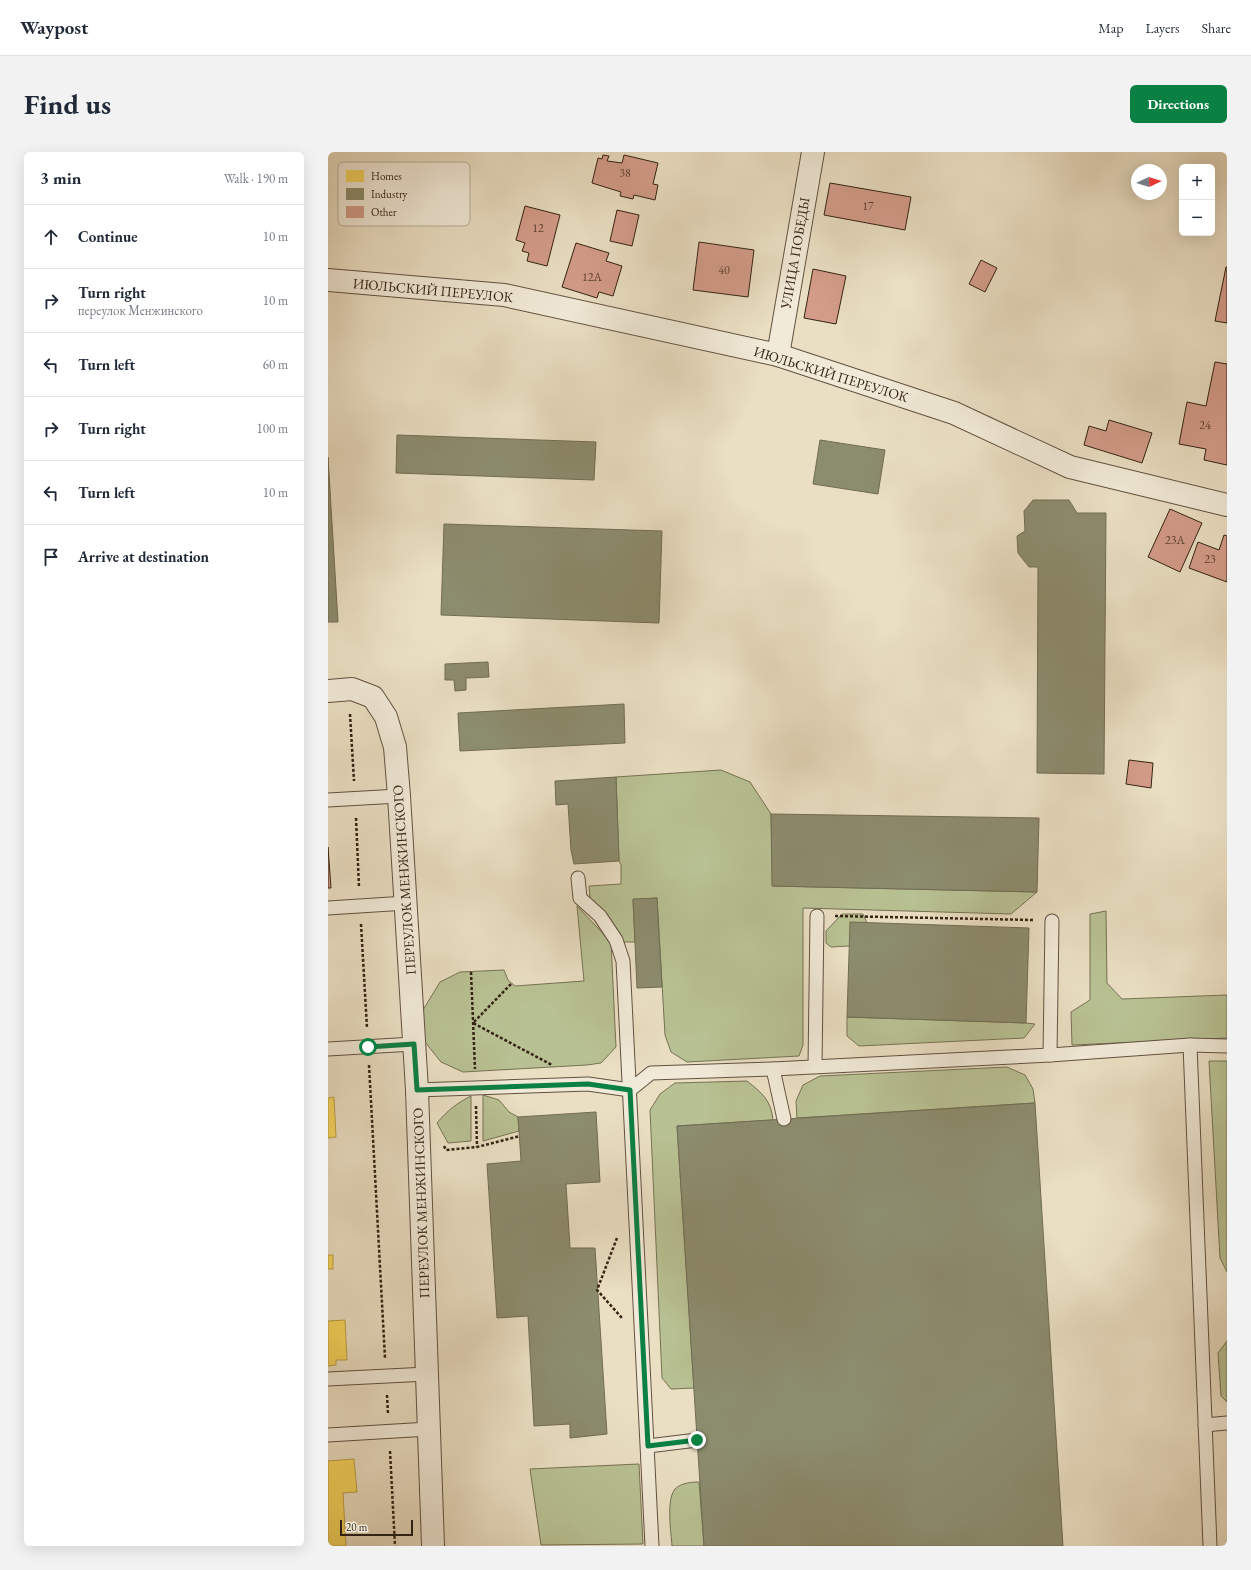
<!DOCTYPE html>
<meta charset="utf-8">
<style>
:root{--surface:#fff;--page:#f2f2f3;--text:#1f2937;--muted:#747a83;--line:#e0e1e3;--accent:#0b8043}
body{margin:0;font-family:"EB Garamond",serif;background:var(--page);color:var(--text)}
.controls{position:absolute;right:12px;top:12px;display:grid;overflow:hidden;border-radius:6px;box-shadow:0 4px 16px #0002}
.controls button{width:36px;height:36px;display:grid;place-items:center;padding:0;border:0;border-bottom:1px solid var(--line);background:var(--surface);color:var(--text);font:20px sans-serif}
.compass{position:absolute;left:803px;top:12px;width:36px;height:36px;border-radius:50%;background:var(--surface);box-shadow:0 4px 16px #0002;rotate:86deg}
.scale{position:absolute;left:12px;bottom:10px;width:73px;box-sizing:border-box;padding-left:4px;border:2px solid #342214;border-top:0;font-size:11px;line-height:14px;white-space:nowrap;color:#342214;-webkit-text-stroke:3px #f1ead8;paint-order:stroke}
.stop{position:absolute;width:12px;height:12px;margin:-9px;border:3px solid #0b8043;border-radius:50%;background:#fff}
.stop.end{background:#0b8043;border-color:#fff;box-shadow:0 1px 4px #0008}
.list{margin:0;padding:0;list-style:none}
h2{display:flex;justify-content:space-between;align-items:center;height:52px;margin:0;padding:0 16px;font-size:17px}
h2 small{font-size:13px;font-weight:400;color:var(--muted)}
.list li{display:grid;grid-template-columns:26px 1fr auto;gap:12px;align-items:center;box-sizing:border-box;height:64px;padding:0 16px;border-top:1px solid var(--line)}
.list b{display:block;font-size:15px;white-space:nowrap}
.list p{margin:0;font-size:13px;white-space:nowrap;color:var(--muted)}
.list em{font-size:13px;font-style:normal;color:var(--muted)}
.icon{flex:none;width:22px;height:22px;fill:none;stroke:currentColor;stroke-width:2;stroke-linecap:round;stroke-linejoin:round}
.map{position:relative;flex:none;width:899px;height:1394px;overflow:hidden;border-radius:6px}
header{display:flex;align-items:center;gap:24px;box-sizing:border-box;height:56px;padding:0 20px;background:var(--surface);border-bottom:1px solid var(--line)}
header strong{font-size:19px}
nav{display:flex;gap:22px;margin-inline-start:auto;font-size:14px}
.intro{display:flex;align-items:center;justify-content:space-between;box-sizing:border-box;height:96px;padding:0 24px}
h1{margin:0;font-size:28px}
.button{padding:10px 18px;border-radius:6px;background:var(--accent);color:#fff;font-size:14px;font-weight:700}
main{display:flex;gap:24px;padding:0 24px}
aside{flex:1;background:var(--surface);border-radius:6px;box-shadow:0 4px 16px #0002}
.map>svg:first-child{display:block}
.green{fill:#b8c193;stroke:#767254}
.homes{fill:#f6d55c;stroke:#bc9f46}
.industry{fill:#8c8c6e;stroke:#726c53}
.building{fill:#d39c89;stroke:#342214}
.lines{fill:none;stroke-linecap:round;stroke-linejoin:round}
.lane-casing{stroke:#625140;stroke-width:15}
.street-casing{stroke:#625140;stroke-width:24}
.path{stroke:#342214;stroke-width:2.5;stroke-dasharray:3 2;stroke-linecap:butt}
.lane{stroke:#f1ead8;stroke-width:13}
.street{stroke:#f1ead8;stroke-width:22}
.route{stroke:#0b8043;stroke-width:5}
.labels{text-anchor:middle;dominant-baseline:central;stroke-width:4;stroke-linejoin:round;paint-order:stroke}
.number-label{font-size:12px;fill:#5c4031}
.street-label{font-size:14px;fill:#342214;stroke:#f1ead8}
.key{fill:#f1ead8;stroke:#b8ae9d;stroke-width:1}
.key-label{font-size:11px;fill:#342214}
</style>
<header>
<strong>Waypost</strong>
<nav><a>Map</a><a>Layers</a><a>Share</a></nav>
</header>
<div class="intro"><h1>Find us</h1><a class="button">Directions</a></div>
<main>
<aside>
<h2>3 min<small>Walk · 190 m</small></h2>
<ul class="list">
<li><svg class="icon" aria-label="ahead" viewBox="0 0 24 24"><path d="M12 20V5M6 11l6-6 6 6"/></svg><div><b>Continue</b></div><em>10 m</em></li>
<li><svg class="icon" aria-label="right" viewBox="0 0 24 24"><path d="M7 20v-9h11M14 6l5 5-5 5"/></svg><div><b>Turn right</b><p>переулок Менжинского</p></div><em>10 m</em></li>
<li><svg class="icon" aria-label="left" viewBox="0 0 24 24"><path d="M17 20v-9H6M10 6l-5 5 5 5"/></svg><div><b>Turn left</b></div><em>60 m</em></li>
<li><svg class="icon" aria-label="right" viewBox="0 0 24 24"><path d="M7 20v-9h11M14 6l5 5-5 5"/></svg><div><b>Turn right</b></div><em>100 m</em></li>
<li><svg class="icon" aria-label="left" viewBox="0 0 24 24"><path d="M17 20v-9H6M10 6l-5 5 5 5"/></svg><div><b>Turn left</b></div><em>10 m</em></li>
<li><svg class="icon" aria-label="arrive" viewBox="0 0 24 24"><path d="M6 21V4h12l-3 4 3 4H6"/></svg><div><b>Arrive at destination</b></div></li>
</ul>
</aside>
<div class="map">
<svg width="899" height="1394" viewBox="0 0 899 1394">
<rect width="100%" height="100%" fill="#eadfc3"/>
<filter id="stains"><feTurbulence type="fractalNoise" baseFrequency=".005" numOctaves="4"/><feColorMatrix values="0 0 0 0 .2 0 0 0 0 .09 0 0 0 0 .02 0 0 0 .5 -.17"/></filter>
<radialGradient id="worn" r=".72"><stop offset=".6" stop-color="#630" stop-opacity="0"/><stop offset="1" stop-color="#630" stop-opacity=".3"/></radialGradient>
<!-- green -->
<g class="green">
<path d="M393 618 422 630 443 662 445 734 709 740 683 762 475 756V893L471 904 359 910 343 900 337 883 329 746 305 748 307 790H295C286 772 276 759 262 746L261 734 293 732V713L291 709 288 625Z"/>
<polygon points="249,754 283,790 288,895 273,911 259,913 135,920 113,910 97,890 95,858 112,830 132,820 176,818 180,828 187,834 256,829"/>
<polygon points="778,759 779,831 794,847 899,843 899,886 744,893 743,860 762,848 762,762"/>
<polygon points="514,762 535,762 539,771 521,794 503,795 498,791 498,779"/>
<polygon points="519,865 698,871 707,872 696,886 531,894 519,884"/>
<polygon points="881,909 899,909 899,1120 892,1106"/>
<polygon points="679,915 697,923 705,937 707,951 469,966 468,949 475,933 492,924"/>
<path d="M419 929C434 941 443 948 445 968L349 974 366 1236 343 1237 334 1226 322 958 332 942 347 931Z"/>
<polygon points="155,943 171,948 181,960 190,965 191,979 155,989"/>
<path d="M143 944V989L120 991 109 971C119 959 129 951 143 944Z"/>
<polygon points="899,1189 899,1250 893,1244 890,1201"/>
<polygon points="311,1312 315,1392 213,1393 202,1317"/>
<path d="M371 1330 376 1394H344C343 1380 338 1348 347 1337 353 1331 363 1330 371 1330Z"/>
</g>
<!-- homes -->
<g class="homes">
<polygon points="6,945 8,985 0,986 0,946"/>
<rect x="0" y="1103" width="5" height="14"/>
<polygon points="17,1168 19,1208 8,1208 8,1213 0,1214 0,1169"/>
<polygon points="26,1307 29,1340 15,1341 18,1394 0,1394 0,1309"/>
</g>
<!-- industry -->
<g class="industry">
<polygon points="69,283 268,290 266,328 68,321"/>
<polygon points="492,288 557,298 550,342 485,332"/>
<polygon points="0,305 10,470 0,470"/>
<polygon points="705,348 741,348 749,361 778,361 776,622 709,621 710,415 701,415 690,401 689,384 697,379 696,359"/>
<polygon points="116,372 334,379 331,471 113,463"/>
<polygon points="160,510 161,525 138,526 138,538 127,539 126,528 117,528 117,512"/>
<polygon points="296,552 297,591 132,599 130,561"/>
<polygon points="288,625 291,709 246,712 243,698 240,652 228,653 227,629"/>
<polygon points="443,662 711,666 709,740 444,734"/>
<polygon points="329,746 334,835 309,836 305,747"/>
<polygon points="522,770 701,776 698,871 519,865"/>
<polygon points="707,951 735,1394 376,1394 349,974"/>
<polygon points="268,960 272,1030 238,1032 242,1096 267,1096 279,1282 242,1286 242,1272 206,1274 200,1164 169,1166 159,1012 193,1009 190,965"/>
</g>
<!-- building -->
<g class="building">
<polygon points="275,3 281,4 279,9 294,11 296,3 330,11 325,32 330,33 327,48 306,43 305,47 292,44 293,40 264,31 270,6 274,7"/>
<polygon points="502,31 583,45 577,78 496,63"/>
<polygon points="197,54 232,63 219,114 199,109 201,101 194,99 197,91 188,88"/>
<polygon points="289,58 311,63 304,94 282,89"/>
<polygon points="371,90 426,98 420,145 365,138"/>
<polygon points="248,91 281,101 278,109 294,114 285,144 271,140 269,146 234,135"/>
<polygon points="653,108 669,116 657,140 641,132"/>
<polygon points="898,115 899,115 899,171 887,169"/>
<polygon points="485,117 518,124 508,172 476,166"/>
<polygon points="887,210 899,212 899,313 876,308 878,297 851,292 859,250 878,254"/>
<polygon points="781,268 824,281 814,311 756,293 761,274 778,279"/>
<polygon points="842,357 874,371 852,420 820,405"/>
<polygon points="896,383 899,384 899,430 861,416 870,390 891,398"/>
<polygon points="801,608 825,611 823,636 798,632"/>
<polygon points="0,695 3,736 0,736"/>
</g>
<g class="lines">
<defs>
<g id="lane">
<polyline points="0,648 71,644"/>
<polyline points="250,726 252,746 272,764 288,788 295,809 324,1394"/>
<polyline points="0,756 78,751"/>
<polyline points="862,893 882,1394"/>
<polyline points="0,897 86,892"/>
<polyline points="722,903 724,769"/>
<polyline points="487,914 489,764"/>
<polyline points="445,917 456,967"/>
<polyline points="89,938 260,932 302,938 323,921 445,917 722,903 862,893 899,894"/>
<polyline points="0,1227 99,1222"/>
<polyline points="877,1273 899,1271"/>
<polyline points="0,1283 101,1277"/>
<polyline points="320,1294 369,1288"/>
</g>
<g id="street">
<polyline points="0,128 176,143 450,203 626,261 742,315 899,353"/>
<polyline points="450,203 485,0"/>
<polyline points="0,539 24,537 45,545 58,565 67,595 71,644 89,938 105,1394"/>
</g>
</defs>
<!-- lane casing -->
<use href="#lane" class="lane-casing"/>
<!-- street casing -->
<use href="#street" class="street-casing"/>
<!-- path -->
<g class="path">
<polyline points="22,562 26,629"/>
<polyline points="28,666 31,735"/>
<polyline points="507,764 706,768"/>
<polyline points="33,772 39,876"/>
<polyline points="143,820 147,917"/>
<polyline points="183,832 145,871 224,913"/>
<polyline points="41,913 57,1206"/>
<polyline points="148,954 149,995"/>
<polyline points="116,994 118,998 149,995 192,984"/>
<polyline points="289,1086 269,1138 294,1166"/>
<polyline points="59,1243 60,1262"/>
<polyline points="62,1299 67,1394"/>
</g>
<!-- lane -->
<use href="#lane" class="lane"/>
<!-- street -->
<use href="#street" class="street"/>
</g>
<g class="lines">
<!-- route -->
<polyline class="route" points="40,895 86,892 89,938 260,932 302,938 320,1294 369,1288"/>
</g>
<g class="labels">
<!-- number labels -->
<g class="number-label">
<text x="297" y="21">38</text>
<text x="540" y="54">17</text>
<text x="210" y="76">12</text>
<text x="396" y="118">40</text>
<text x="264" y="125">12А</text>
<text x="877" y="273">24</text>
<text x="847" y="388">23А</text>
<text x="882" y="407">23</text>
</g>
<!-- street labels -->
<g class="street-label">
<text transform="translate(467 101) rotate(-80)">УЛИЦА ПОБЕДЫ</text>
<text transform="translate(105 138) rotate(5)">ИЮЛЬСКИЙ ПЕРЕУЛОК</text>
<text transform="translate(503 222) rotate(17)">ИЮЛЬСКИЙ ПЕРЕУЛОК</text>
<text transform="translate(76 728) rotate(-94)">ПЕРЕУЛОК МЕНЖИНСКОГО</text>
<text transform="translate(93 1051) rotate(-92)">ПЕРЕУЛОК МЕНЖИНСКОГО</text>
</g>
</g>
<!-- legend -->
<rect x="10" y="10" width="132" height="64" rx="6" class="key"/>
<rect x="18" y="18" width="18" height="12" fill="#f6d55c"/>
<rect x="18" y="36" width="18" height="12" fill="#8c8c6e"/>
<rect x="18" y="54" width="18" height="12" fill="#d39c89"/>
<g class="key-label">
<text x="43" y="28">Homes</text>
<text x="43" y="46">Industry</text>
<text x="43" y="64">Other</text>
</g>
<rect width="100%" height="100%" filter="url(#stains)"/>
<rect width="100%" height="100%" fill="url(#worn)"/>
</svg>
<div class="controls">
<button>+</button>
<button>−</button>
</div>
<svg class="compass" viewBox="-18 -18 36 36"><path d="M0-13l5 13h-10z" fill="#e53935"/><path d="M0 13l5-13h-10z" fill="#747a83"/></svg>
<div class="scale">20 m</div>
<div class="stop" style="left:40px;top:895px"></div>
<div class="stop end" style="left:369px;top:1288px"></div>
</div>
</main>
